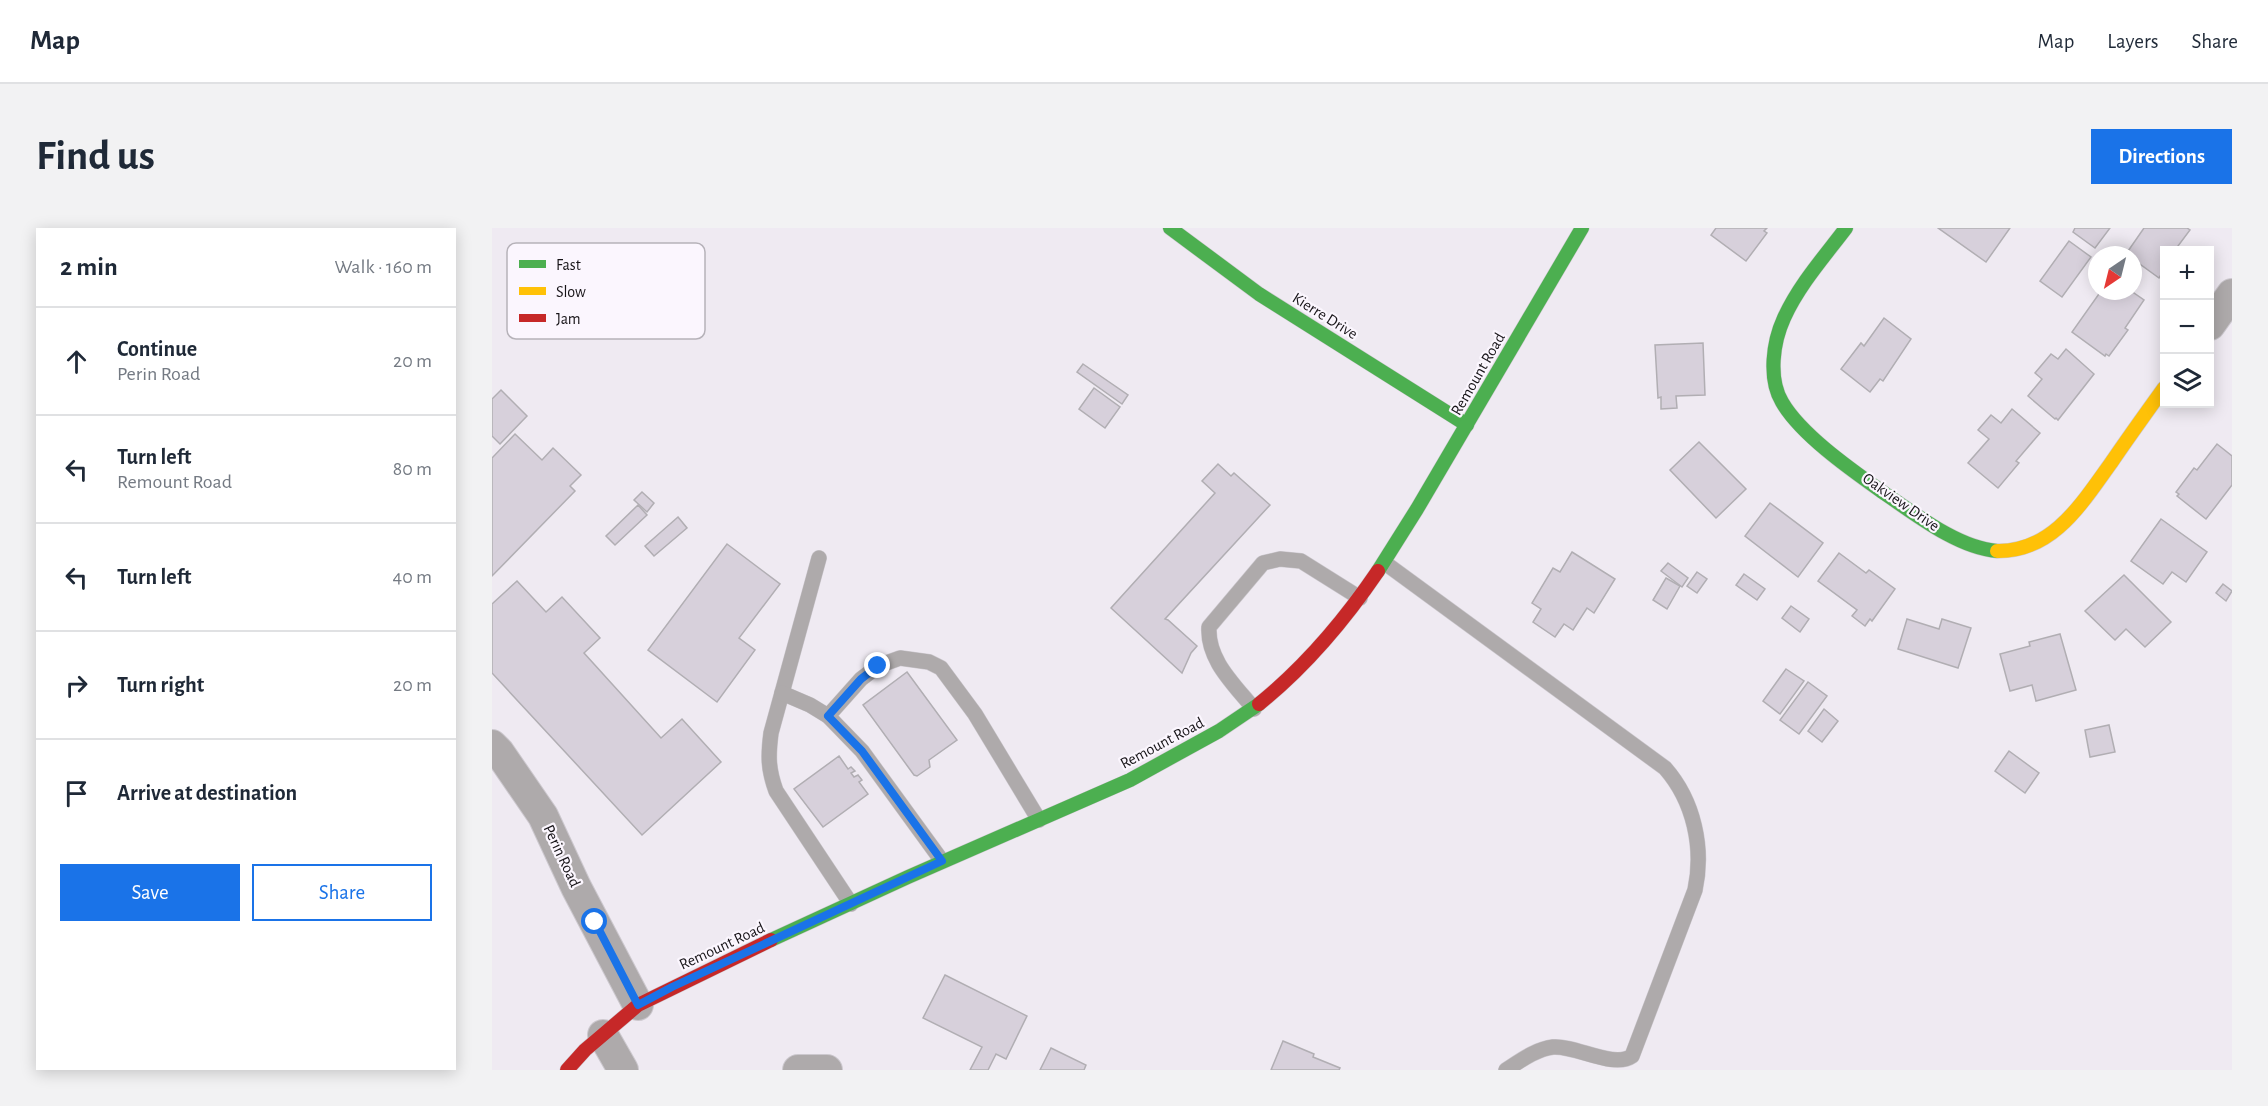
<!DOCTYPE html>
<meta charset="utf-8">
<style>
:root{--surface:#fff;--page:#f2f2f3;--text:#1f2937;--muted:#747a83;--line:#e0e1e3;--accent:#1a73e8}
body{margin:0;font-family:"Alegreya Sans",sans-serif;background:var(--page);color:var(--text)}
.controls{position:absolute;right:18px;top:18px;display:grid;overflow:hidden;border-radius:0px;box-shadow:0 3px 15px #0003}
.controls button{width:54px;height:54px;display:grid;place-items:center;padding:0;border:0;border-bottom:2px solid var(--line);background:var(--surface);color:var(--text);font:30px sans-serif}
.compass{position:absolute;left:1596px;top:18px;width:54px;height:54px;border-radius:50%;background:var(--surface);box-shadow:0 3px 15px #0003;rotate:215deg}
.stop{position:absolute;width:18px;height:18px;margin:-14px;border:4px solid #1a73e8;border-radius:50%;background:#fff}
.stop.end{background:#1a73e8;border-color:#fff;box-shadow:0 2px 6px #0008}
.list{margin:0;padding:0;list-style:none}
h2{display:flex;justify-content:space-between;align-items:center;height:78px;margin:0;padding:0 24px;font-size:26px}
h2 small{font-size:20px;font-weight:400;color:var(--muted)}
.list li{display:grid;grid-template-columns:39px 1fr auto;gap:18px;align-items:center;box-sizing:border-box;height:108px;padding:0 24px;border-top:2px solid var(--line)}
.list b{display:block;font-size:22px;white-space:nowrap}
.list p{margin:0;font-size:20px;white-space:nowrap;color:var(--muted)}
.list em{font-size:20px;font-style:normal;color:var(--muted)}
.actions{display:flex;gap:12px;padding:18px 24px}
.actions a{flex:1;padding:14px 0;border:2px solid var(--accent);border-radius:0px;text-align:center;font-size:21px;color:var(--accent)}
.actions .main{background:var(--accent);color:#fff}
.icon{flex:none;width:33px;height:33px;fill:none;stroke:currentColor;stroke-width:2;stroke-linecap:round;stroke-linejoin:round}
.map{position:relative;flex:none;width:1740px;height:842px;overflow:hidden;border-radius:0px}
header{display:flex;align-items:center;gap:36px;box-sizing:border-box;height:84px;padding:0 30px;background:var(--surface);border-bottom:2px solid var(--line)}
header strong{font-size:28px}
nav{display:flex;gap:33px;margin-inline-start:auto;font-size:21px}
.intro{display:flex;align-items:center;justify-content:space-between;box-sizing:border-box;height:144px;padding:0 36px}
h1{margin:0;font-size:42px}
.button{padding:15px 27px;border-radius:0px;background:var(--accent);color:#fff;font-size:21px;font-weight:700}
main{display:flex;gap:36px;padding:0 36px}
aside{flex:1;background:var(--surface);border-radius:0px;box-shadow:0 3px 15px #0003}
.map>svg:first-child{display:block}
.building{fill:#d7d0db;stroke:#b1aeb3;stroke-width:1.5}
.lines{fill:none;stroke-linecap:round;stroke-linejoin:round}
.lane-casing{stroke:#ccc8ce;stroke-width:16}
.street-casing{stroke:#ccc8ce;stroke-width:32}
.fast-casing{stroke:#ccc8ce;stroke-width:15}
.slow-casing{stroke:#ccc8ce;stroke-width:15}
.jam-casing{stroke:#ccc8ce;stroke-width:15}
.lane{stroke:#aeaaab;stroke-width:15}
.street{stroke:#aeaaab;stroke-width:30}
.fast{stroke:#4caf50;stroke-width:14}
.slow{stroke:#ffc107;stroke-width:14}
.jam{stroke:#c62828;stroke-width:14}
.route{stroke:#1a73e8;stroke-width:8}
.labels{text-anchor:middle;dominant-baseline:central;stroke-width:4.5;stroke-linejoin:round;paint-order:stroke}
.street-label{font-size:16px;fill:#161317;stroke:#fbf6fe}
.key{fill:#fbf6fe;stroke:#b6b2b9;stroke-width:1.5}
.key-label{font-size:16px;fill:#161317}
</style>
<header>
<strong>Map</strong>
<nav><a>Map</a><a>Layers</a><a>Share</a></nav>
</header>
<div class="intro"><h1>Find us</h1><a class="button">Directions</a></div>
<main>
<aside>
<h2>2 min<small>Walk · 160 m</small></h2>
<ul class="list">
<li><svg class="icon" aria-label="ahead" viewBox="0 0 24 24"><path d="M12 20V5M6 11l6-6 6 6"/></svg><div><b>Continue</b><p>Perin Road</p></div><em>20 m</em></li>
<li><svg class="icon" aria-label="left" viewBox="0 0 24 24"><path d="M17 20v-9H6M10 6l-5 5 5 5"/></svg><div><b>Turn left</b><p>Remount Road</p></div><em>80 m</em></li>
<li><svg class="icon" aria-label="left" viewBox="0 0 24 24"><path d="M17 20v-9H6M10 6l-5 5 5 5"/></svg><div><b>Turn left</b></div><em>40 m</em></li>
<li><svg class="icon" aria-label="right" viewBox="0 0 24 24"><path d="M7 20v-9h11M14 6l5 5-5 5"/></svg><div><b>Turn right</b></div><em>20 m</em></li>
<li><svg class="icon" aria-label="arrive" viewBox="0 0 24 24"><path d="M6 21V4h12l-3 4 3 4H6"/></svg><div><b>Arrive at destination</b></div></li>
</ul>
<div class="actions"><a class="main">Save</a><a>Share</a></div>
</aside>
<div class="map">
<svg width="1740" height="842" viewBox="0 0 1740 842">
<rect width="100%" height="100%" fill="#efeaf2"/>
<!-- building -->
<g class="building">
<polygon points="1224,0 1275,0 1272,3 1275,5 1254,33 1219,7"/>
<polygon points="1446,0 1518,0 1494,34"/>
<polygon points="1583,0 1618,0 1603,20 1581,4"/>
<polygon points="1652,0 1695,0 1698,2 1683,22 1672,22 1672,42 1667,50 1641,31 1641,27 1634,26"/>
<polygon points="1577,13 1599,29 1570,69 1548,53"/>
<polygon points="1609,63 1639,63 1652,72 1633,100 1636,102 1617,128 1614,126 1613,128 1580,104"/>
<polygon points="1392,90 1419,111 1391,153 1388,151 1378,164 1349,141 1369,115 1372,118"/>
<polygon points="1211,115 1213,167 1184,168 1185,180 1169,181 1169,169 1166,170 1163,117"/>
<polygon points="1574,121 1602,146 1566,192 1564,190 1563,191 1536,168 1550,151 1543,145 1559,126 1566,131"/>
<polygon points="591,136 636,167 630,176 585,144"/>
<polygon points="602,160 628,179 613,200 587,181"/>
<polygon points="9,162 35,188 8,216 0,208 0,171"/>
<polygon points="1520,181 1548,205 1524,233 1527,235 1506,260 1476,235 1497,211 1486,202 1499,187 1509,195"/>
<polygon points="23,206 50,232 61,220 89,247 78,258 83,263 0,348 0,230"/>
<polygon points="1207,214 1254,261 1224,290 1178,242"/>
<polygon points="1725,216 1740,228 1740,257 1714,291 1685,268 1687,266 1684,264 1702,240 1705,242"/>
<polygon points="726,236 739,248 742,245 778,277 673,391 676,392 705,418 699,425 690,445 619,380 723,265 710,253"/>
<polygon points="150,264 162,275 155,284 142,272"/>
<polygon points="1278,275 1331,315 1306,349 1253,308"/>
<polygon points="146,277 155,287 123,317 114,308"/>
<polygon points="186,289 195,300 162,328 153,318"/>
<polygon points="1669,291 1715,324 1694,354 1680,344 1671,356 1639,333"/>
<polygon points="235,316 288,356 247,410 263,422 225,474 156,422"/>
<polygon points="1080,324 1123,351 1102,385 1095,380 1081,402 1072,396 1063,409 1041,394 1049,381 1040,375 1061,340 1068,344"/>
<polygon points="1347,325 1374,345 1377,342 1403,361 1380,393 1378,391 1373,398 1360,388 1365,382 1326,353"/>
<polygon points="1176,335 1196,350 1190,359 1169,343"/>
<polygon points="1205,344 1215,351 1205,365 1195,358"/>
<polygon points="1252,346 1273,361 1265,372 1244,357"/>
<polygon points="1632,347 1679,394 1653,419 1634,401 1623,412 1593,383"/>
<polygon points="1174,350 1188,358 1175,381 1161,372"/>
<polygon points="25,353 54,384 70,369 108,410 92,425 169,510 190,491 229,534 150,607 0,445 0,376"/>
<polygon points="1731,356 1740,363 1734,373 1724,365"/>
<polygon points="1299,378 1317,391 1308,404 1290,390"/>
<polygon points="1415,391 1447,401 1450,391 1479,400 1466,440 1406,421"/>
<polygon points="1568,406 1584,462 1544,473 1540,457 1518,463 1508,426 1538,418 1537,414"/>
<polygon points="1294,441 1312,453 1288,486 1271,473"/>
<polygon points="415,444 465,512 437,532 438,539 425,548 422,547 371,477"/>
<polygon points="1316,454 1335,468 1307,506 1288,492"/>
<polygon points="1332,481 1346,493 1330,514 1316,503"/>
<polygon points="1617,497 1623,524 1598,529 1593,502"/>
<polygon points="1517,523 1547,545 1533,565 1503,543"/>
<polygon points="347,528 356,541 359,539 363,543 359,545 362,549 366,547 370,552 367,554 376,566 331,599 302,561"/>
<polygon points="453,747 535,788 514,831 504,826 496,842 478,842 490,819 431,790"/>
<polygon points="791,813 822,826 821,829 848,840 847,842 779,842"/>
<polygon points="559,820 594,837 592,842 548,842"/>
</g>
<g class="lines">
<defs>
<g id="lane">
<path d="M327 330 279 505C276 528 276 541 284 563L359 676"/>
<path d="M893 335 1173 540C1202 573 1212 620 1203 662L1140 828C1122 841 1083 817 1061 819 1044 821 1028 833 1014 842"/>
<polyline points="290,465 318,477 336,488 370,523 450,633"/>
<path d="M762 481C742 456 715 432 717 399L771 335 788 331 809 333 868 370"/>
<polyline points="336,488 369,451 386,438 408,430 437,434 449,440 483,486 547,592"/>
</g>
<g id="street">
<polyline points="1718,97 1740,66"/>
<polyline points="0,517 7,524 51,588 84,659 146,777"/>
<polyline points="111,807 131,842"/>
<polyline points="306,842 335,842"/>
</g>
<g id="fast">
<polyline points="678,0 767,66 975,197"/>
<path d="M1354 0C1332 29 1307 57 1292 90 1281 114 1276 150 1290 174 1309 207 1361 243 1392 265 1423 286 1466 320 1505 323"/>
<polyline points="886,343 925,281 1090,0"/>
<polyline points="279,712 416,649 638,552 727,503 767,476"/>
</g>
<path id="slow" d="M1505 323C1561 324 1590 275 1619 235 1636 210 1654 185 1672 160"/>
<g id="jam">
<path d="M767 476C814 438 852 393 886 343"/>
<polyline points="75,842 93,822 146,777 279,712"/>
</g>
</defs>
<!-- lane casing -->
<use href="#lane" class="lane-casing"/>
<!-- street casing -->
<use href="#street" class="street-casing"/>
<!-- fast casing -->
<use href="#fast" class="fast-casing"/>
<!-- slow casing -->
<use href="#slow" class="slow-casing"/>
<!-- jam casing -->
<use href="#jam" class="jam-casing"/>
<!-- lane -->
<use href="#lane" class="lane"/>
<!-- street -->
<use href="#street" class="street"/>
<!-- fast -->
<use href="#fast" class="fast"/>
<!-- slow -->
<use href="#slow" class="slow"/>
<!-- jam -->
<use href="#jam" class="jam"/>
</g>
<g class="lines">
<!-- route -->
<polyline class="route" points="103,694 146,777 180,759 450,633 370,523 336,488 369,451 386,438"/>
</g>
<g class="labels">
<!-- street labels -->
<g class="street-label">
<text transform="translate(833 88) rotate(32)">Kierre Drive</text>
<text transform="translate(986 146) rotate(-60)">Remount Road</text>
<text transform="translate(1409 274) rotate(35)">Oakview Drive</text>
<text transform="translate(670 515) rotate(-28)">Remount Road</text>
<text transform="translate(70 628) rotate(65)">Perin Road</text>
<text transform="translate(230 718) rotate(-25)">Remount Road</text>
</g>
</g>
<!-- legend -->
<rect x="15" y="15" width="198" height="96" rx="9" class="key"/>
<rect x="27" y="32" width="27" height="8" fill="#4caf50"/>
<rect x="27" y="59" width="27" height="8" fill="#ffc107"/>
<rect x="27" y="86" width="27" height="8" fill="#c62828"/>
<g class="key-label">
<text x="64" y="42">Fast</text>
<text x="64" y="69">Slow</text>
<text x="64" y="96">Jam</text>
</g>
</svg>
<div class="controls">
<button>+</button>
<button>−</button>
<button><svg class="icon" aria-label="layers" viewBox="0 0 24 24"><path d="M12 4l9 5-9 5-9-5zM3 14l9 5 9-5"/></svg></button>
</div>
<svg class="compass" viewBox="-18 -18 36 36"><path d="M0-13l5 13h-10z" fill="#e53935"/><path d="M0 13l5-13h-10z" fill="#747a83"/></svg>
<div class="stop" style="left:103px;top:694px"></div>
<div class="stop end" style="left:386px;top:438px"></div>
</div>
</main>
